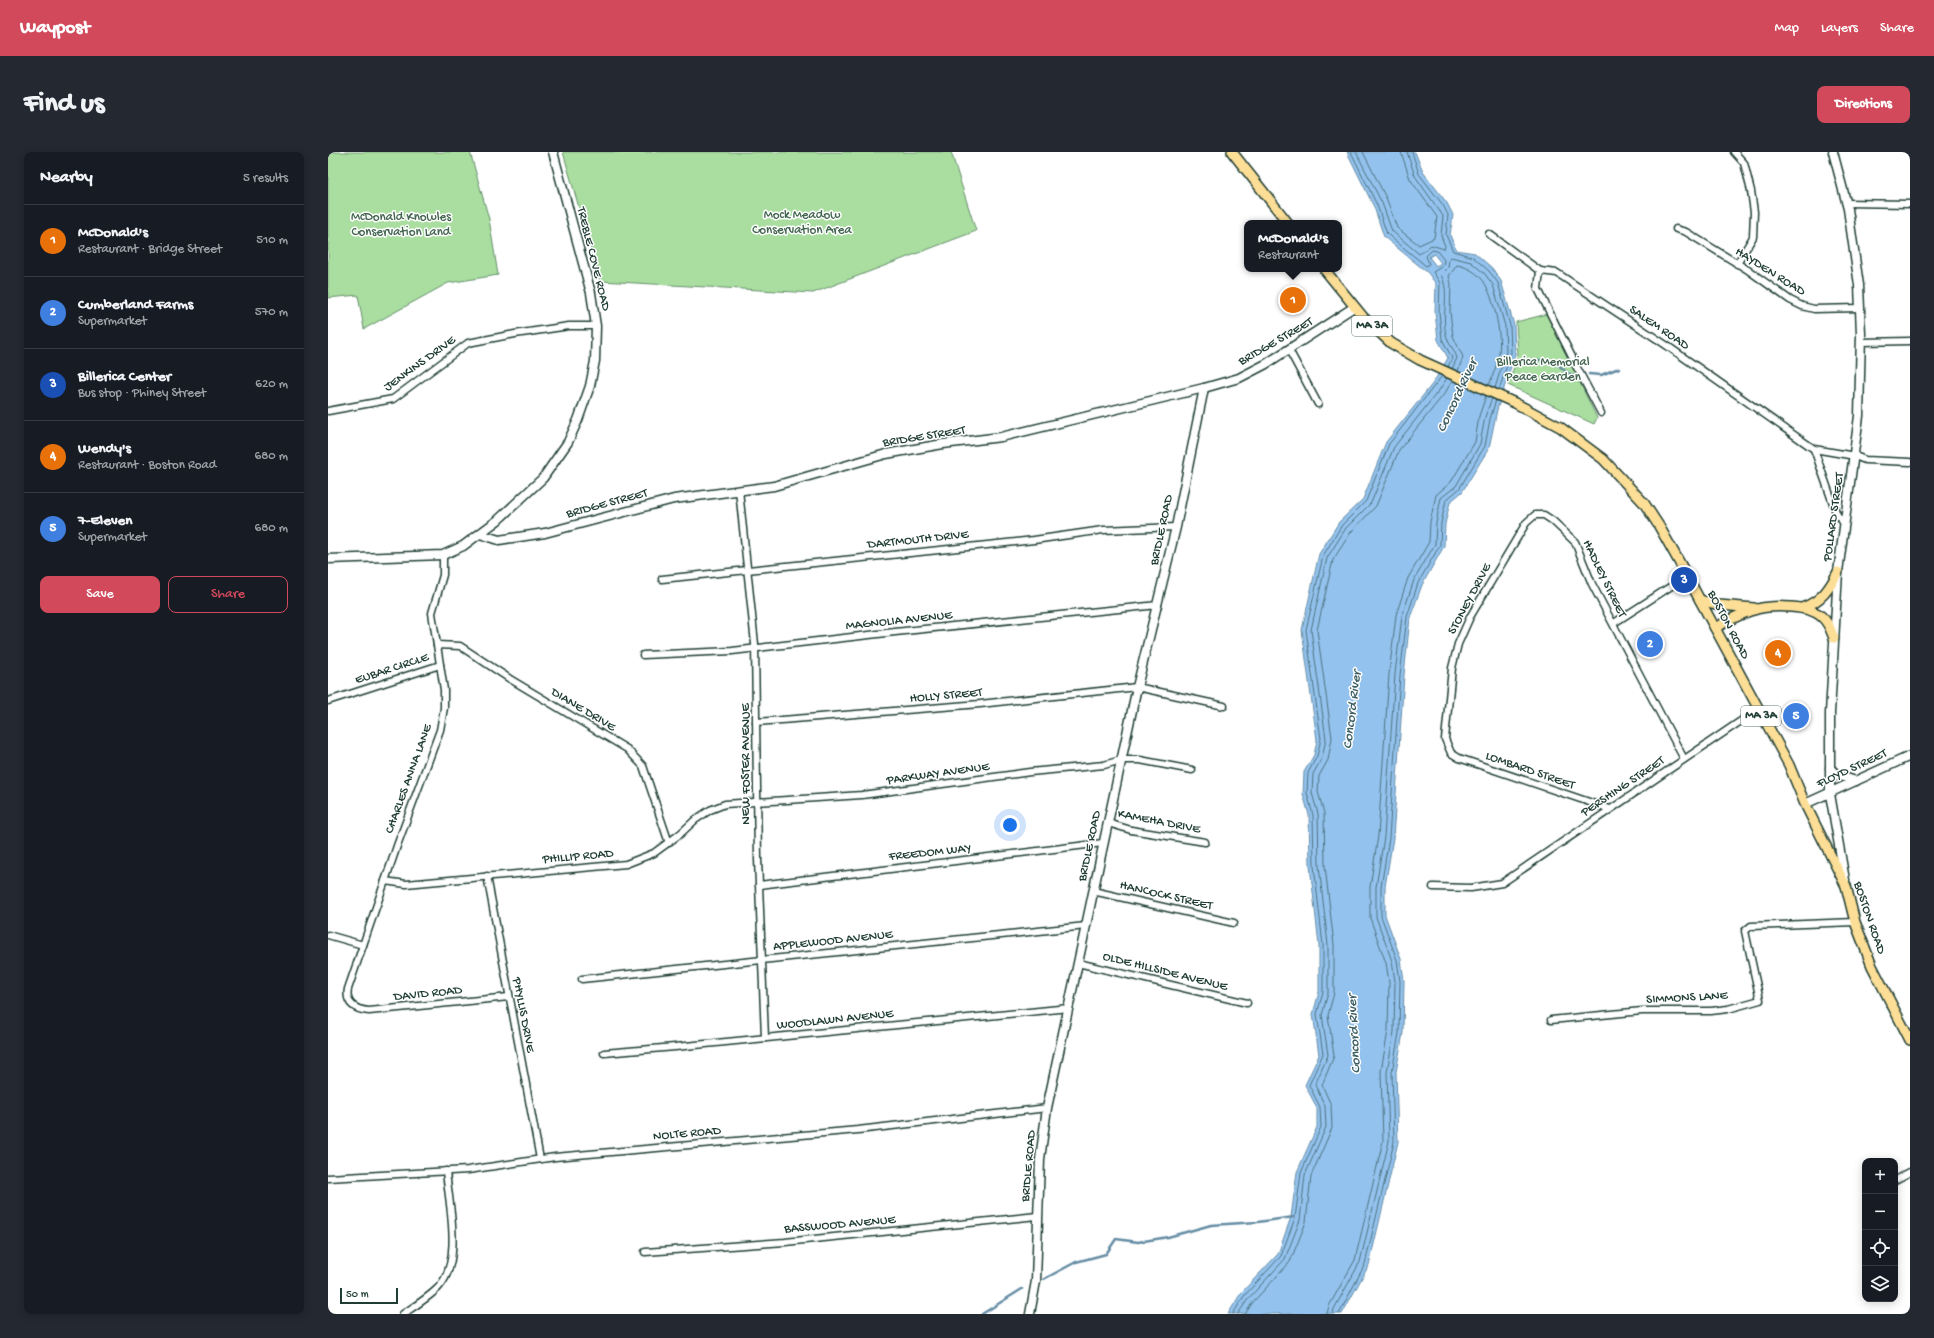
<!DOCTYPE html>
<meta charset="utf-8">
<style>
:root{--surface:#171b24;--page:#242831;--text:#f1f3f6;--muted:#9ea1a6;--line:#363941;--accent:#d1495b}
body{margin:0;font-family:"Gochi Hand",sans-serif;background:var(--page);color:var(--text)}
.controls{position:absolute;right:12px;bottom:12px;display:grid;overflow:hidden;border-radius:8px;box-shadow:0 2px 10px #0003}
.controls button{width:36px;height:36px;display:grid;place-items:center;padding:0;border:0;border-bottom:1px solid var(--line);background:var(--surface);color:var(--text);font:20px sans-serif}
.scale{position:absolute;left:12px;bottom:10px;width:58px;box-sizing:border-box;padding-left:4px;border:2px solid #1f3d34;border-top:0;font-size:11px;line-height:14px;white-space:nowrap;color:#1f3d34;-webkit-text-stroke:3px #fff;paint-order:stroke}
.you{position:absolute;left:682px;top:673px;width:14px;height:14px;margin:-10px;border:3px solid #fff;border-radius:50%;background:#1a73e8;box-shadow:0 0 0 6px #1a73e833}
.badge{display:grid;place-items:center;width:26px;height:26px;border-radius:50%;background:var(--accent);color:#fff;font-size:13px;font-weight:700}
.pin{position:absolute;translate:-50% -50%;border:2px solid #fff;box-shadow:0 1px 4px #0006}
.popup{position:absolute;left:916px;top:68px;width:98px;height:52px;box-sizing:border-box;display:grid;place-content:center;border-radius:8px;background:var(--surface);filter:drop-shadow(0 1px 3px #0005);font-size:13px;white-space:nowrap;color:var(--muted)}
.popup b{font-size:15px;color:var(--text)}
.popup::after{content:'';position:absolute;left:50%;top:100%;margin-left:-8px;border:8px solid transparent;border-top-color:var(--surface)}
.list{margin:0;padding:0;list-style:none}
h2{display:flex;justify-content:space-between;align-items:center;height:52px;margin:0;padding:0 16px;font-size:17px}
h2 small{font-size:13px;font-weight:400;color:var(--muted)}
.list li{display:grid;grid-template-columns:26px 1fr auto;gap:12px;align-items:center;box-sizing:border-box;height:72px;padding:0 16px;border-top:1px solid var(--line)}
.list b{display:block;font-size:15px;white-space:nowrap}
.list p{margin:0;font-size:13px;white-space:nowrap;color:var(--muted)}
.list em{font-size:13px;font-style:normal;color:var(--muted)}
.actions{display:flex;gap:8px;padding:12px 16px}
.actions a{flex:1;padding:9px 0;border:1px solid var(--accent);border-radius:8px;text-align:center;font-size:14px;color:var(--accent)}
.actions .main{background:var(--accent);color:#fff}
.icon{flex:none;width:22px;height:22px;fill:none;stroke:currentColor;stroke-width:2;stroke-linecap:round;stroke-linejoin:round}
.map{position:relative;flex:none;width:1582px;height:1162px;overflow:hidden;border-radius:8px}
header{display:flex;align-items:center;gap:24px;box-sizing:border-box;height:56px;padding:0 20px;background:var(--accent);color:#fff}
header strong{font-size:19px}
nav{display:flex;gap:22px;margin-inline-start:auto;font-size:14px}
.intro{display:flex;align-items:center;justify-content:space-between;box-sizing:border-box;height:96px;padding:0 24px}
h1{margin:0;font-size:28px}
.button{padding:10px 18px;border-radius:8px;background:var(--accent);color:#fff;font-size:14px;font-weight:700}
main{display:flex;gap:24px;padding:0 24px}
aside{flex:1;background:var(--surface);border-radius:8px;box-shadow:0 2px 10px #0003}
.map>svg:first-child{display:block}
.green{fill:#aadea0;stroke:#648e6a}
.water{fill:#93c2ee;stroke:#658da4;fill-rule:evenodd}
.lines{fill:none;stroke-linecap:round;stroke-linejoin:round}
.shore{stroke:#4d727e;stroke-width:1}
.stream{stroke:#658da4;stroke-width:2.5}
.street-casing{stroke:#1f3d34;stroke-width:9}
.secondary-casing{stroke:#1f3d34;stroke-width:11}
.primary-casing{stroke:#1f3d34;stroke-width:12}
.street{stroke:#fff;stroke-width:6}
.secondary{stroke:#fff;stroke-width:8}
.primary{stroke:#fcde96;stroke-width:9}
.labels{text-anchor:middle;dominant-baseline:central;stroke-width:3;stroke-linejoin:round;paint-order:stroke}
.shield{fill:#fff;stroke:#627771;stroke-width:1}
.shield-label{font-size:12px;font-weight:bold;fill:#1f3d34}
.park-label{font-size:13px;fill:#42654f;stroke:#fff}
.street-label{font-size:13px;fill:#1f3d34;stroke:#fff}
.water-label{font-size:14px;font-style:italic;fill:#3c5e62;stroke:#fff}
</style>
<header>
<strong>Waypost</strong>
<nav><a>Map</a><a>Layers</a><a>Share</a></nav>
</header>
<div class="intro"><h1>Find us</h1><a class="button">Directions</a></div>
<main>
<aside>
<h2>Nearby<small>5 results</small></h2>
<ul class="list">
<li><span class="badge" style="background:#e8710a">1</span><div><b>McDonald's</b><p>Restaurant · Bridge Street</p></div><em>510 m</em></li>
<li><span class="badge" style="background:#3f7fe0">2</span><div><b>Cumberland Farms</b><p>Supermarket</p></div><em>570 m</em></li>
<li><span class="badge" style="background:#1a4fb4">3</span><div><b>Billerica Center</b><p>Bus stop · Phiney Street</p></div><em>620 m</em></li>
<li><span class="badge" style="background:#e8710a">4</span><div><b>Wendy's</b><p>Restaurant · Boston Road</p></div><em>680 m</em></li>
<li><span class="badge" style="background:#3f7fe0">5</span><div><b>7-Eleven</b><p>Supermarket</p></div><em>680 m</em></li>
</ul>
<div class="actions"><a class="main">Save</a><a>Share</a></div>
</aside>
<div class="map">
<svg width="1582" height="1162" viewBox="0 0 1582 1162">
<rect width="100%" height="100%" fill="#fff"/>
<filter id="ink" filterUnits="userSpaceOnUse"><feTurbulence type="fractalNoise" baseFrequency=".025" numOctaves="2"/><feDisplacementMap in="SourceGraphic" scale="8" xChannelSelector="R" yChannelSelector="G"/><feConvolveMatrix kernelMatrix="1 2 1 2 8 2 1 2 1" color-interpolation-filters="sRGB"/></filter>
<g filter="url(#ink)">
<!-- green -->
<g class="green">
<polygon points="0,0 142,0 161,67 170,123 120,131 36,177 30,143 0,146"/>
<polygon points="235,0 623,0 648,79 485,141 272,129"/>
<polygon points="1219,162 1269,266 1266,272 1180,233 1190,203 1188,170"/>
</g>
<!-- water -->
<path class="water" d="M1019 0H1087L1095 20 1119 51 1125 63 1122 83 1128 98 1147 101 1164 116 1173 129 1186 173 1187 202 1169 258 1161 296 1134 340 1122 350 1117 372 1116 394 1094 433 1082 466 1076 523 1065 686 1057 735V763L1073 807 1076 829 1075 881 1068 920 1070 990 1041 1113 1014 1162H900L913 1141 950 1102 963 1065 969 1020 989 975V956L977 933 991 903 985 862 991 840V793L982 714 981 663 975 642 976 620 986 603 989 588 974 478 991 402 1011 370 1035 347 1058 290 1105 231 1120 206 1110 188 1107 160 1108 132 1100 121 1056 85 1046 55ZM1106 102 1113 111 1108 114 1101 105Z"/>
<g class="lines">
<!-- shore -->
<g class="shore">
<polyline points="1023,0 1049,53 1059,82 1098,114 1101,112 1098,104 1104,98 1109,99 1116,108 1115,114 1105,120 1112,131 1111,160 1114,187 1124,206 1120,215"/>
<polyline points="1028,0 1054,51 1064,79 1091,102 1103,93 1116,97 1117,94 1113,84 1115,64 1087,24 1079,0"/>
<polyline points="1035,0 1059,48 1069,76 1091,93 1106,86 1109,65 1082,27 1073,0"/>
<polyline points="1084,0 1091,22 1115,53 1120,63 1118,83 1125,99 1145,105 1161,119 1170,131 1182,173 1183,201 1171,238"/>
<path d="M1124 217 1129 206C1127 198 1121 193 1119 186 1112 166 1123 141 1113 123L1120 116 1121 107 1123 105 1143 110 1157 122 1165 133 1177 174 1178 200 1167 236"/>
<path d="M1130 219 1135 205 1125 184 1122 160 1123 132 1121 124 1129 113C1139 115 1146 119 1153 126 1165 139 1174 183 1171 200 1170 211 1165 223 1161 233"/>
<polyline points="905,1162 916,1144 953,1104 967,1066 973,1021 993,975 992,955 981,933 995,902 989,862 995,840 995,793 986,714 985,663 979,641 980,621 989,604 993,587 978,478 995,404 1014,373 1038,349 1061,292 1114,224"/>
<polyline points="910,1162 920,1147 957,1107 972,1068 977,1023 998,975 997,954 987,933 1000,903 994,863 1000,841 1000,793 991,714 990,662 984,641 985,622 994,606 998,587 983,478 999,406 1018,376 1043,351 1066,295 1112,237 1119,226"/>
<polyline points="917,1162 925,1150 962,1110 978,1070 983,1024 1004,976 1003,953 994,933 1006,904 1000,863 1006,841 1006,793 997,714 996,661 990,640 991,624 1000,608 1004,586 989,478 1005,408 1023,380 1048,354 1071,298 1117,241 1124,229"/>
<polyline points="999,1162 1001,1154 1027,1108 1055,989 1053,919 1060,879 1061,830 1058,811 1042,766 1042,735 1050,684 1061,522 1068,463 1080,426 1101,390 1102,370 1108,343 1123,330 1147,290 1151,264 1158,244"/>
<polyline points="1005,1162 1006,1157 1032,1110 1061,989 1059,920 1066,880 1067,829 1064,809 1048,765 1048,735 1056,685 1067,522 1074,464 1086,428 1107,392 1108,371 1113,346 1128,334 1152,292 1157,265 1164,246"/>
<polyline points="1011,1162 1037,1112 1066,990 1064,920 1071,881 1072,829 1069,808 1053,764 1053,735 1061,686 1072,523 1079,465 1090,431 1112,393 1113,371 1118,348 1131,337 1157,294 1162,267 1168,248"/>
</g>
<!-- stream -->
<g class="stream">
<path d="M1181 209C1195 214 1208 205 1222 209 1233 211 1236 222 1248 225"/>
<polyline points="1261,222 1273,223 1291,216"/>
<polyline points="716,1127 748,1110 778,1102 788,1087 810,1090 840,1085 883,1073 930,1070 966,1065"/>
<polyline points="654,1162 694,1137"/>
</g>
<defs>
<g id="street">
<polyline points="1406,0 1416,11 1423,39 1426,60 1425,85 1409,112"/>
<polyline points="1518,51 1582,52"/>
<polyline points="1348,77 1358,80 1420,118 1462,148 1474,154 1486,157 1532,156"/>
<polyline points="1161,82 1212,119 1229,121 1338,193 1486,297 1527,304 1537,308 1582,310"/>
<polyline points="1212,119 1210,137 1245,207"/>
<polyline points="1533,190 1582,189"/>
<polyline points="961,198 990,252"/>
<polyline points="1246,210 1273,261"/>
<polyline points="0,259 65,247 140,191 187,182 241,174 268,174"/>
<polyline points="1486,297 1509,363 1516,371"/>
<polyline points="411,338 427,492 430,707 437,886"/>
<path d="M115 403V423L104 461 116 538V556L112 578 70 691 20 837C17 852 28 858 41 859L181 845"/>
<polyline points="334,427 706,388 775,378 848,375"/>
<polyline points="1286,471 1359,424"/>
<polyline points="109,493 132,494 182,527 299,597 315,614 341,691"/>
<polyline points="315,503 404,499 567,480 830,453"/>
<polyline points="0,549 112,513"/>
<polyline points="428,570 652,552 809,535 896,554"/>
<polyline points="1282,657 1131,606 1123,601 1117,587 1124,516 1130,492 1142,465 1198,371 1207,363 1216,363 1225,369 1247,390 1264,432 1356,607"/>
<polyline points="780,671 803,678 877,690"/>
<polyline points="159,724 212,1007"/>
<polyline points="57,729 78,732 298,712 326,701 352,682 367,668 382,658 397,652 534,643 702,620 776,613 793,608 812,608 864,618"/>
<polyline points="431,733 775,691"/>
<polyline points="1105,735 1143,736 1174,731 1429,558"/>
<polyline points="765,739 906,771"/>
<polyline points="0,783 35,793"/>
<polyline points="750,811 919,851"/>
<polyline points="254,827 758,774"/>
<polyline points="1223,868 1314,859 1383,859 1400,857 1432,848 1417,779 1423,774 1527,770"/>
<polyline points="276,901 347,895 741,856"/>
<polyline points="0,1026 140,1018 227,1005 530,978 719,956"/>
<polyline points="1567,1028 1582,1020"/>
<polyline points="317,1100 457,1090 709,1064"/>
<path d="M75 1162C87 1154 100 1146 110 1136 135 1110 121 1053 118 1019"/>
</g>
<g id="secondary">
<polyline points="1505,0 1520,57 1525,92 1531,133 1533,182 1531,264 1510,420 1502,561 1502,642 1517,728"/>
<polyline points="152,382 171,388 217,381 346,347 446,334 558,302 615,292 673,285 876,236 911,226 938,212 1026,155"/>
<polyline points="0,407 115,403 135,394 170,368 215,326 240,290 250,268 262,234 267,209 268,174 263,141 225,0"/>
<polyline points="1502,616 1509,623 1528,629"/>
<polyline points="1477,652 1582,604"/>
<polyline points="702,1162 708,1129 712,1007 719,956 809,535 848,375 876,236"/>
</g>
<g id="primary">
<polyline points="904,0 960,71"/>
<polyline points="996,117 1036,166 1063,191 1092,208 1187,251 1232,275 1275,307 1316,351 1331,374 1354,415 1461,613 1477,652 1518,734 1527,770 1544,814 1582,888"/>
<polyline points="1372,448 1391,453 1426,456"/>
<path d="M1474 456C1493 449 1501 438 1510 420"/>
<path d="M1387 476C1400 469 1414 460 1429 457 1445 453 1482 453 1494 465 1501 471 1503 479 1506 486"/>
</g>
</defs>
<!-- street casing -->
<use href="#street" class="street-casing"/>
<!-- secondary casing -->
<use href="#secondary" class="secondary-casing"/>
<!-- primary casing -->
<use href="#primary" class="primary-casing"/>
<!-- street -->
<use href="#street" class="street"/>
<!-- secondary -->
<use href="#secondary" class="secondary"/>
<!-- primary -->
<use href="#primary" class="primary"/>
</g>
</g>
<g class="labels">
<!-- shield labels -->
<g class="shield">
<rect x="1024" y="164" width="40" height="20" rx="3"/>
<rect x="1413" y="554" width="40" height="20" rx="3"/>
</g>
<g class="shield-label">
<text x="1044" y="174">MA 3A</text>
<text x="1433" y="564">MA 3A</text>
</g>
<!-- park labels -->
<g class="park-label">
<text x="474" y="63">Mock Meadow<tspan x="474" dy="15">Conservation Area</tspan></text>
<text x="73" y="65">McDonald Knowles<tspan x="73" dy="15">Conservation Land</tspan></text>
<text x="1215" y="210">Billerica Memorial<tspan x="1215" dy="15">Peace Garden</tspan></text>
</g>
<!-- street labels -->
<g class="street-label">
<text transform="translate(265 107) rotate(76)">TREBLE COVE ROAD</text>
<text transform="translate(1442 120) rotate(32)">HAYDEN ROAD</text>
<text transform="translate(1331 176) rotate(34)">SALEM ROAD</text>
<text transform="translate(948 190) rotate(-30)">BRIDGE STREET</text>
<text transform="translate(92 212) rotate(-36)">JENKINS DRIVE</text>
<text transform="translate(596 285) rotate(-9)">BRIDGE STREET</text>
<text transform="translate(279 352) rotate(-15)">BRIDGE STREET</text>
<text transform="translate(1506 365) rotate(-82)">POLLARD STREET</text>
<text transform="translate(834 378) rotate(-78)">BRIDLE ROAD</text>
<text transform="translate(590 388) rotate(-6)">DARTMOUTH DRIVE</text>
<text transform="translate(1276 427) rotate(64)">HADLEY STREET</text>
<text transform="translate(1142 447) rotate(-62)">STONEY DRIVE</text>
<text transform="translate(571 469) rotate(-6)">MAGNOLIA AVENUE</text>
<text transform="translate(1400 473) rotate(62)">BOSTON ROAD</text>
<text transform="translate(64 517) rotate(-18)">EUBAR CIRCLE</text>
<text transform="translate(618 544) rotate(-5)">HOLLY STREET</text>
<text transform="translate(255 558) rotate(31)">DIANE DRIVE</text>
<text transform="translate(418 612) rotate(-90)">NEW FOSTER AVENUE</text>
<text transform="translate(1524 617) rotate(-25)">FLOYD STREET</text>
<text transform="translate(1202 619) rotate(19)">LOMBARD STREET</text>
<text transform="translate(610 622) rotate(-8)">PARKWAY AVENUE</text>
<text transform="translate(81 627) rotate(-70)">CHARLES ANNA LANE</text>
<text transform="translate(1295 635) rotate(-34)">PERSHING STREET</text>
<text transform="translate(831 670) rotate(11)">KAMEHA DRIVE</text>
<text transform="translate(762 694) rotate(-78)">BRIDLE ROAD</text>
<text transform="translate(602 701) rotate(-6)">FREEDOM WAY</text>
<text transform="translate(250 705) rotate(-5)">PHILLIP ROAD</text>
<text transform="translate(838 744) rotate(13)">HANCOCK STREET</text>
<text transform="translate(1541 766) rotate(71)">BOSTON ROAD</text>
<text transform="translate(505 789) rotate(-6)">APPLEWOOD AVENUE</text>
<text transform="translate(837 820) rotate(14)">OLDE HILLSIDE AVENUE</text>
<text transform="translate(100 842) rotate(-6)">DAVID ROAD</text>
<text transform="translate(1359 846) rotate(-3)">SIMMONS LANE</text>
<text transform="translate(195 863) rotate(79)">PHYLLIS DRIVE</text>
<text transform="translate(507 868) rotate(-6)">WOODLAWN AVENUE</text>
<text transform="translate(359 982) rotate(-5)">NOLTE ROAD</text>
<text transform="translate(701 1014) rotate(-85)">BRIDLE ROAD</text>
<text transform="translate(512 1073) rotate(-5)">BASSWOOD AVENUE</text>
</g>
<!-- water labels -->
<g class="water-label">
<text transform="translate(1130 244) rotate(-65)">Concord River</text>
<text transform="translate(1025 558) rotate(-83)">Concord River</text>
<text transform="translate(1027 882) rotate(-93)">Concord River</text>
</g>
</g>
</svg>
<div class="controls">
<button>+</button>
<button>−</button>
<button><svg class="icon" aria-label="locate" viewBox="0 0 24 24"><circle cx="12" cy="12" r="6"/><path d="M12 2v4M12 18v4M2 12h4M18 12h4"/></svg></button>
<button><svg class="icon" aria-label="layers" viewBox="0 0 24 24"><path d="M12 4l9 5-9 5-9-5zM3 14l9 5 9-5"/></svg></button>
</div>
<div class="scale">50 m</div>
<div class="you"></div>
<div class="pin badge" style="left:965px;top:148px;background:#e8710a">1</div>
<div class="popup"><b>McDonald's</b>Restaurant</div>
<div class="pin badge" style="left:1322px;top:492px;background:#3f7fe0">2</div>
<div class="pin badge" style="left:1356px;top:428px;background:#1a4fb4">3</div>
<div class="pin badge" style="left:1450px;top:501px;background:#e8710a">4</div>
<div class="pin badge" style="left:1468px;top:564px;background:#3f7fe0">5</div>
</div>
</main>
